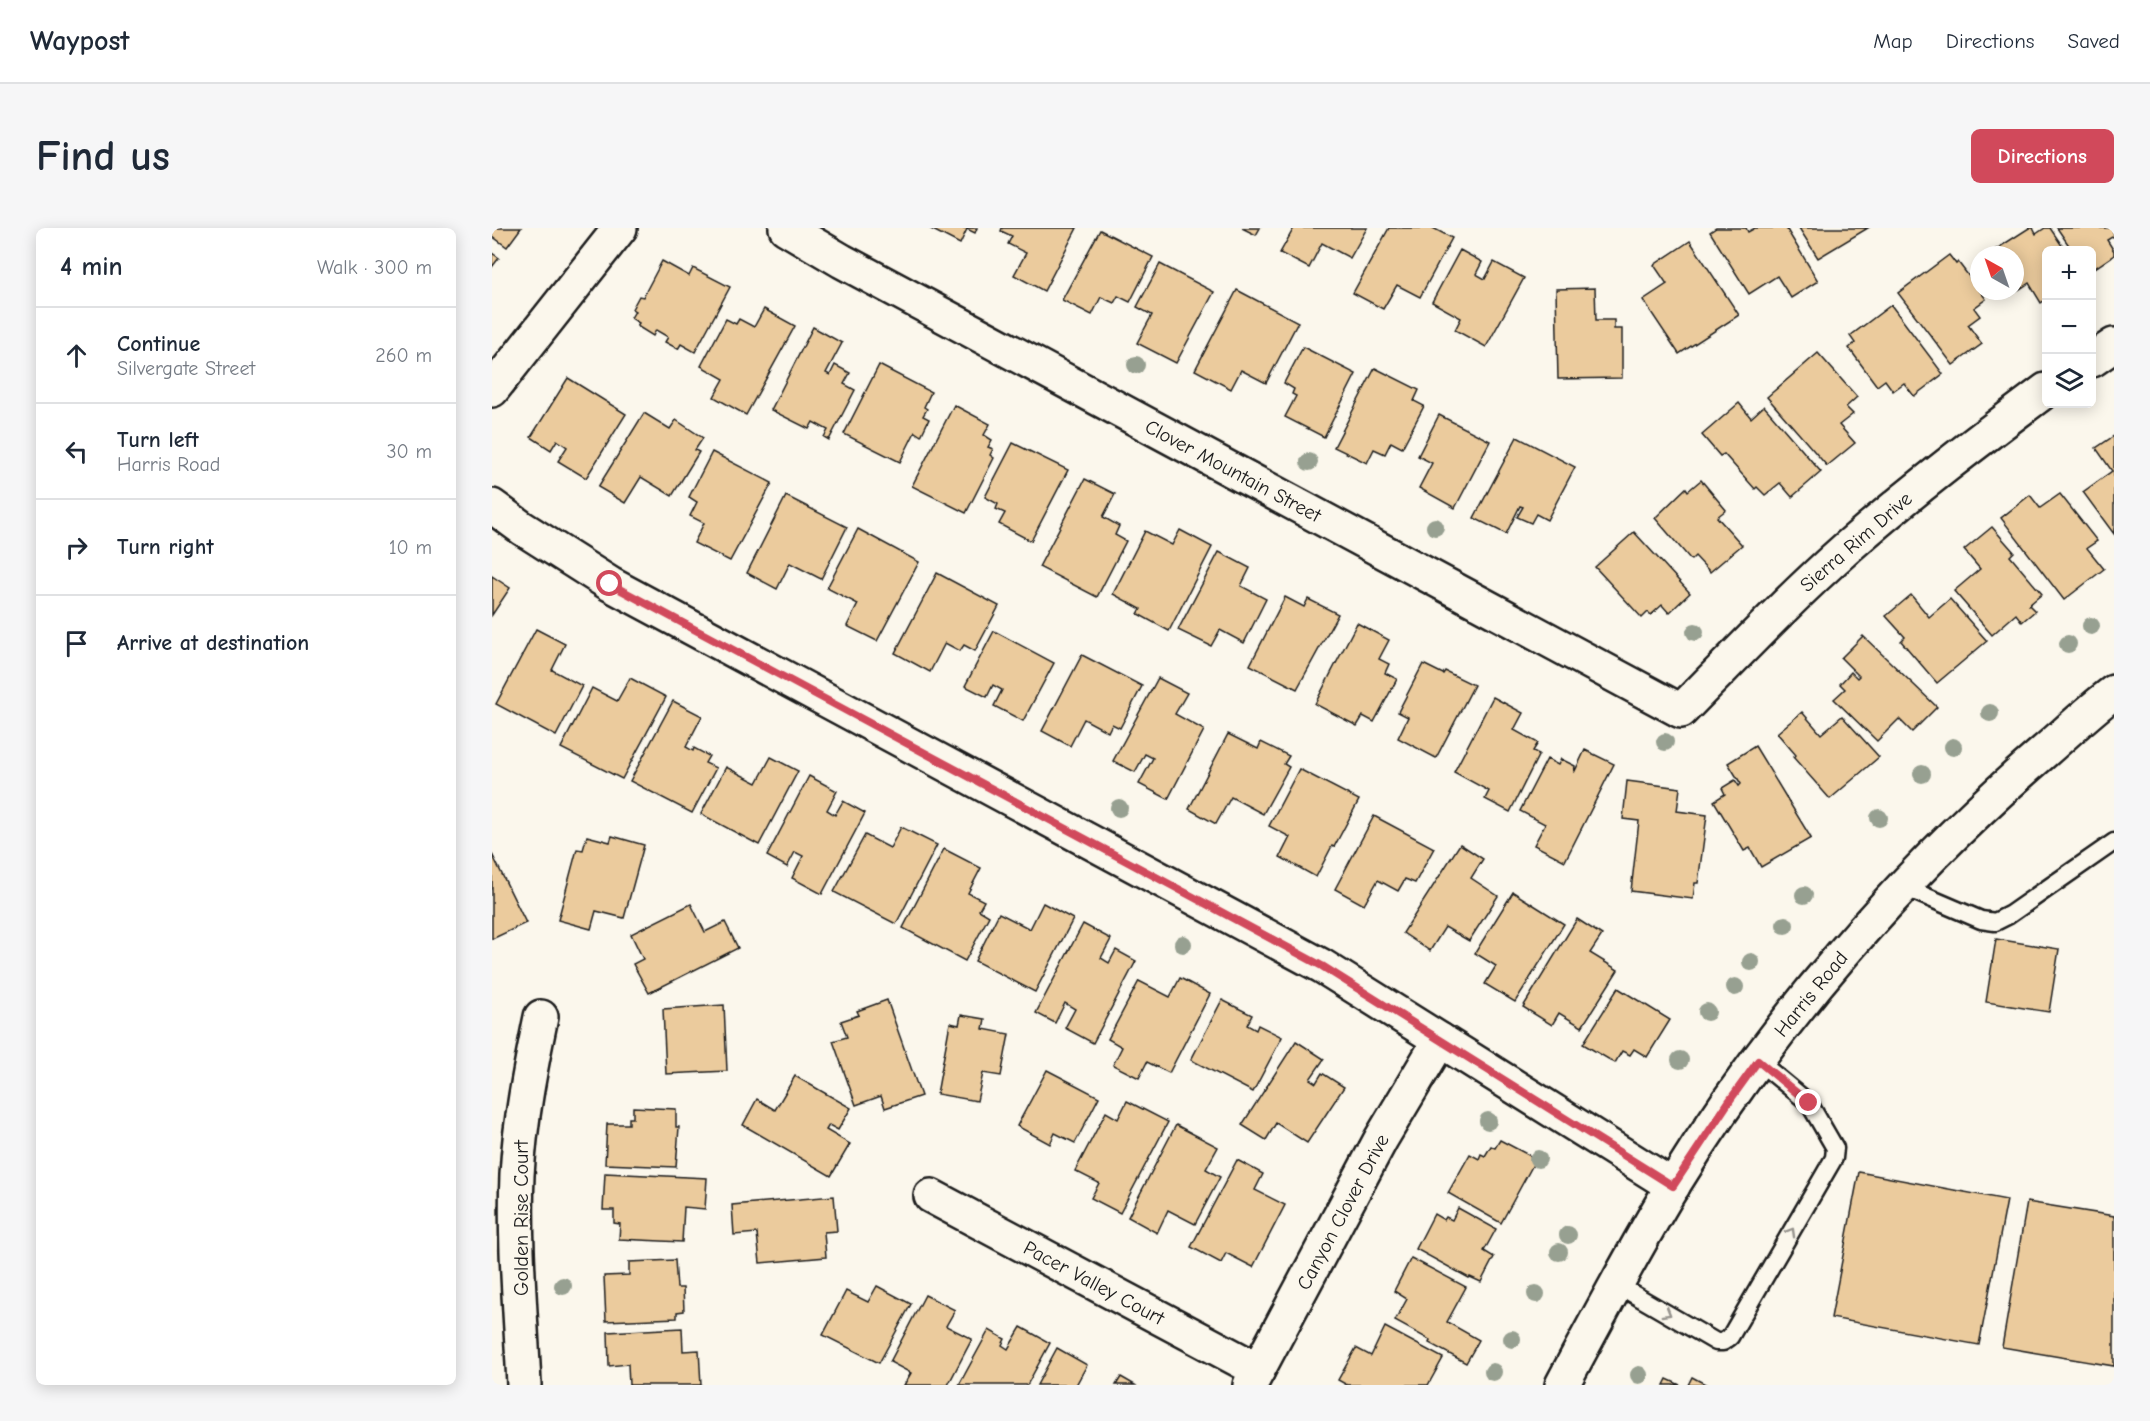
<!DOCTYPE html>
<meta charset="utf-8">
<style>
:root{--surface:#fff;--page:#f6f6f7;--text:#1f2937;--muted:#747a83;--line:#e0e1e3;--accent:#d1495b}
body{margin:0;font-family:"Comic Neue",sans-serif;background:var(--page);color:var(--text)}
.controls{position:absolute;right:18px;top:18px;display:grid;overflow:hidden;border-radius:9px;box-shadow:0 3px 15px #0003}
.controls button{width:54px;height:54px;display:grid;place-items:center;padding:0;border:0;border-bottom:2px solid var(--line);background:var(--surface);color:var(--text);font:30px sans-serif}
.compass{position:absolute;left:1478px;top:18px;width:54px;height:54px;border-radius:50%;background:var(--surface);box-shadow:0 3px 15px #0003;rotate:320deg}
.stop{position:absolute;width:18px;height:18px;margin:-14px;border:4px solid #d1495b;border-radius:50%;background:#fff}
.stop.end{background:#d1495b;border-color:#fff;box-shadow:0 2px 6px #0008}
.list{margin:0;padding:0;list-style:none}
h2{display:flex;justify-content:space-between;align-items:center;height:78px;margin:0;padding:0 24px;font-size:26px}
h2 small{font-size:20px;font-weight:400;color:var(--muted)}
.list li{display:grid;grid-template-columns:39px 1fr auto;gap:18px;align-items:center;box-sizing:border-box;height:96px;padding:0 24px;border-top:2px solid var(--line)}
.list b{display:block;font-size:22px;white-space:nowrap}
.list p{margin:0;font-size:20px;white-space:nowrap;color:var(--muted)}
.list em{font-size:20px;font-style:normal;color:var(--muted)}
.icon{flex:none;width:33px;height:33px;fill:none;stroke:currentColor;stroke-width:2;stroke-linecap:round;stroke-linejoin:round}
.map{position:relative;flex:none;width:1622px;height:1157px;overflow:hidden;border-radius:9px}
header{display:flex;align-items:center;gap:36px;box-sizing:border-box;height:84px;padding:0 30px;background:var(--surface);border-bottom:2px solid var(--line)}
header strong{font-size:28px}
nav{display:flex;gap:33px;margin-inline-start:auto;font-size:21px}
.intro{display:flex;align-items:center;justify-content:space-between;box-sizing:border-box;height:144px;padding:0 36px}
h1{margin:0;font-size:42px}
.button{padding:15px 27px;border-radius:9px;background:var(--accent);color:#fff;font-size:21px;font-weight:700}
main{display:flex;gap:36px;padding:0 36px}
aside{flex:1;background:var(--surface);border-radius:9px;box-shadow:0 3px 15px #0003}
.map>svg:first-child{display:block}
.building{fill:#ebcb9d;stroke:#1c1c1c;stroke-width:1.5}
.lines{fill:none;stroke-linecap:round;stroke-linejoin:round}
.service-casing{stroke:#1c1c1c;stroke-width:21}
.minor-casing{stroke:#1c1c1c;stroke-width:38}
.tertiary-casing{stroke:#1c1c1c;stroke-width:38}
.service{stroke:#fbf7ec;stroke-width:16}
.minor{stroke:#fbf7ec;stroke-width:33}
.tertiary{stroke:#fbf7ec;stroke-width:33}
.tree{fill:#97a091}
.oneway{stroke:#97948e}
.route{stroke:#d1495b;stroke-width:8}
.labels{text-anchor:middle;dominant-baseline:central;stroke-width:4.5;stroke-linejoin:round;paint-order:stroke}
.street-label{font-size:20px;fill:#1c1c1c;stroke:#fbf7ec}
</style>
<header>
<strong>Waypost</strong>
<nav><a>Map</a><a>Directions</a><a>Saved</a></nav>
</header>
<div class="intro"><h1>Find us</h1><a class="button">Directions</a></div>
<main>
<aside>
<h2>4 min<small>Walk · 300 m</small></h2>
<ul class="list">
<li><svg class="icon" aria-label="ahead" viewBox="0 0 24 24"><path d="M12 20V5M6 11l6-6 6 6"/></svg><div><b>Continue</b><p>Silvergate Street</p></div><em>260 m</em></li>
<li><svg class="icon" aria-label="left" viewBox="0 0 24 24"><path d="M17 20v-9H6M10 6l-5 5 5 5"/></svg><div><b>Turn left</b><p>Harris Road</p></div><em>30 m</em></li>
<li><svg class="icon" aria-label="right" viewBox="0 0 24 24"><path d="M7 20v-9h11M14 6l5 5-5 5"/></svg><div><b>Turn right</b></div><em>10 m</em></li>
<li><svg class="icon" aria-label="arrive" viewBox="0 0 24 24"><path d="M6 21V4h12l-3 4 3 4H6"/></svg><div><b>Arrive at destination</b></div></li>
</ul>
</aside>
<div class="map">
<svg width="1622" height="1157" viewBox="0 0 1622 1157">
<rect width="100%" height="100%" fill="#fbf7ec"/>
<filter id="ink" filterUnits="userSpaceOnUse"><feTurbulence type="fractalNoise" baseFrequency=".0167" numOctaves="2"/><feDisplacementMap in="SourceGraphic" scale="12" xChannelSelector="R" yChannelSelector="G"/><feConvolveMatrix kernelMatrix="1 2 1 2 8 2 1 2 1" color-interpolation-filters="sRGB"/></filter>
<g filter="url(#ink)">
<!-- building -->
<g class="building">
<polygon points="0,0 29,0 15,19 0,8"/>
<polygon points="437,0 485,0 483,5 475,1 468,16"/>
<polygon points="510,0 585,0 552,63 522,47 534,25 516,16 520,8 509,3"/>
<polygon points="750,0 768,0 764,7"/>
<polygon points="802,0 875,0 858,30 830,15 817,40 788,25"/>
<polygon points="897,0 941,0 960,10 928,69 905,57 891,81 861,65"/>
<polygon points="1224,0 1254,0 1256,4 1263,0 1294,0 1326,53 1299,70 1285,48 1257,66 1218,4"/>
<polygon points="1307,0 1376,0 1326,30"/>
<polygon points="1537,0 1541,0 1544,6 1553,0 1558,0 1573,22 1554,22 1554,71 1549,75 1537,55 1518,68 1515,63 1523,63 1523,27 1495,27"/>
<polygon points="1565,0 1620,0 1622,8 1615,12 1622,23 1622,27 1600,42 1600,22 1580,22"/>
<polygon points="608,2 661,29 638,74 626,68 622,75 609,69 600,87 570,72"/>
<polygon points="1198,13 1247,87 1187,126 1151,72 1175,56 1162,37"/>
<polygon points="968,22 990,34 984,46 993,51 1002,34 1032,50 994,119 963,102 969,90 940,74"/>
<polygon points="0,25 7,30 0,39"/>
<polygon points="1457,27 1464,36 1466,34 1494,71 1482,80 1488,88 1476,97 1490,116 1461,137 1406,65"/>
<polygon points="170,33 197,48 201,40 238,59 203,124 189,116 186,121 173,114 176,109 164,102 161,108 145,98 147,95 139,90 143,83 140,81 147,68 151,69"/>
<polygon points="668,36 722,64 684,135 645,115 660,87 645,79"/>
<polygon points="1103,60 1104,92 1122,92 1122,101 1130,101 1130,150 1066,151 1064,61"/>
<polygon points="745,62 806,94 774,155 749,142 739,161 703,142"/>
<polygon points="1399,77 1451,146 1422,168 1412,155 1401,163 1393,152 1385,158 1357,120 1363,115 1358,108"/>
<polygon points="272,81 303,98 254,187 222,169 232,151 209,138 234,91 244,96 247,91 262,99"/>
<polygon points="321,99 350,115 334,145 338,147 343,137 358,145 352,156 363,162 337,212 332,209 336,202 321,194 317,201 279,182"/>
<polygon points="811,119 864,146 832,209 793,189 804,168 800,166 802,161 792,155"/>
<polygon points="1326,125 1365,169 1354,179 1361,186 1347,197 1363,215 1335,238 1275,169"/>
<polygon points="387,137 439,164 432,179 435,181 431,188 437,191 429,208 423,204 408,234 352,206"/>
<polygon points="883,140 927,162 922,173 932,178 910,220 899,214 893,226 882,221 875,235 842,219"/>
<polygon points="76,150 134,186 94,250 66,233 75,219 65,212 59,222 39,209"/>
<polygon points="1247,175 1259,190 1272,178 1329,244 1300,269 1288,255 1273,267 1265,259 1263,261 1232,226 1228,228 1210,207"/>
<polygon points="462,177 498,196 492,207 500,212 496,219 501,221 498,227 502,230 474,285 420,258"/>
<polygon points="152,185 178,201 184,192 211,210 203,222 207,224 180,268 149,249 133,275 106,259"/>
<polygon points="947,187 998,213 963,280 927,260 940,235 926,228"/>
<polygon points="1622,208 1622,306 1591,264 1620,243 1604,220"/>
<polygon points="1025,209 1083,239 1055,292 1044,286 1039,295 1025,289 1031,279 1028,278 1014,306 982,290"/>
<polygon points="521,215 576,242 539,313 507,296 513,285 504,281 506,276 493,269"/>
<polygon points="220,224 280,255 238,333 202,315 212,295 198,288 205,274 197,269"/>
<polygon points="593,251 623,266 611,289 627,298 623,307 634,313 605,369 547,339"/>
<polygon points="1209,252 1234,282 1225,289 1250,317 1218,344 1203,328 1199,332 1163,290 1194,260 1196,263"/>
<polygon points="1568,266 1605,313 1595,320 1612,341 1572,372 1509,290 1538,267 1548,280"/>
<polygon points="294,268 355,299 329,351 298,335 285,361 255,345"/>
<polygon points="1500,299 1522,324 1518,328 1550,366 1537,377 1543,383 1530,394 1524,386 1500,407 1462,363 1488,341 1472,322"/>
<polygon points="366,301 427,334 385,413 355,398 366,376 335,360"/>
<polygon points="688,302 720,319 677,403 646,386 649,381 621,366 653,303 680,317"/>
<polygon points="1142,304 1198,365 1177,385 1170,377 1159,387 1156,384 1150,390 1103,339"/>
<polygon points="727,324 758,340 749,358 774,371 752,415 728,402 719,418 686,402"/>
<polygon points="445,345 507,378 483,423 472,417 468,423 453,415 438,444 403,425"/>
<polygon points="0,348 18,360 0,387"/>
<polygon points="1419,367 1437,389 1458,371 1495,413 1445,455 1409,413 1413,409 1394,388"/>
<polygon points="793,369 812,379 816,371 846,386 805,461 758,437"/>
<polygon points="865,395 897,412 887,431 897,436 893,445 905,451 882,494 871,488 865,498 823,476"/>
<polygon points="44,401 73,416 60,442 90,458 64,508 4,476"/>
<polygon points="502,403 562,435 531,493 502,478 510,462 501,457 495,469 473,458"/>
<polygon points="1371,408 1445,479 1420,504 1407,491 1385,513 1342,471 1353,461 1348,456 1359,444 1365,450 1367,448 1349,430"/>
<polygon points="590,427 650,458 628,500 620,496 616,504 592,491 578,518 550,503"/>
<polygon points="931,436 951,446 953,443 982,457 944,530 906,510 916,489 906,484"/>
<polygon points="138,450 174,469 130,551 69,520 100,460 125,473"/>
<polygon points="666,450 695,465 683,486 712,502 676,571 647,556 661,530 653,526 643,544 621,533"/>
<polygon points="1001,469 1031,485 1022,502 1046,515 1041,523 1047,526 1018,584 993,571 997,563 962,544"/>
<polygon points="181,473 210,488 194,519 201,523 202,520 217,528 213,535 224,540 200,585 138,553"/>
<polygon points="1310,484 1329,506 1350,488 1387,529 1338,571 1301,529 1304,527 1285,505"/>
<polygon points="736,506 766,521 769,514 797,528 792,536 797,539 771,586 739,569 724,596 697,581"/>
<polygon points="1263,518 1319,610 1269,639 1258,620 1252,623 1222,573 1233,566 1230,560 1243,552 1247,558 1249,556 1236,535"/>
<polygon points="1093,522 1122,536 1073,633 1042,617 1053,596 1028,583 1055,531 1066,537 1069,531 1083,538 1082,545"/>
<polygon points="279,529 306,543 267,617 209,586 234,539 265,555"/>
<polygon points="807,541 867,572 842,619 840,618 824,649 788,629 798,609 777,598"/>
<polygon points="317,548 345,563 335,582 343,587 351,573 373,585 330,666 300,650 311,628 303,624 295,639 275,628"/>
<polygon points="1135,553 1188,560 1185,583 1215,587 1206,655 1203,655 1201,671 1139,663 1147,593 1131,591"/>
<polygon points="882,588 942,620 923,655 913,651 906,663 886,652 872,677 843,661"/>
<polygon points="409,599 445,617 404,696 342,664 373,607 398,620"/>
<polygon points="95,608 118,614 120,608 152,617 132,690 104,683 99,701 66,692 85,621 91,622"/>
<polygon points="968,616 991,631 979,650 1006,668 977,713 953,699 938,723 911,705"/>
<polygon points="452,621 489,640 476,665 492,673 487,682 497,688 473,733 411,700"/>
<polygon points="0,626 34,695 0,711"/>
<polygon points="1021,664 1072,696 1023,774 993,756 1004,738 983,725"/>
<polygon points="551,675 581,691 543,764 483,733 507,685 538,701"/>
<polygon points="199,676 213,704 233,694 246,720 157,765 141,736 151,731 139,706"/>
<polygon points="1085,691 1110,707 1098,725 1126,742 1090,799 1067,785 1060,797 1031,779"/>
<polygon points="591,696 619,711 609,730 617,735 624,722 644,733 601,815 573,800 583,781 573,775 563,795 544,785"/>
<polygon points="1504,711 1567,721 1557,784 1494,774"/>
<polygon points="688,750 718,766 677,845 655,834 647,850 621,837 630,819 616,811 647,753 678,769"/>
<polygon points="1126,760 1178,792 1155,829 1142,821 1138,827 1130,823 1123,835 1091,816"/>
<polygon points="395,772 429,868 393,880 389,868 364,877 341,813 355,809 349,793 367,787 365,783"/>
<polygon points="730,772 760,787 755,797 764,802 766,797 790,809 761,864 699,832"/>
<polygon points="232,777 235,843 174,846 171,781"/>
<polygon points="469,787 493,791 491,801 517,806 509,848 491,845 485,873 445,866 458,795 467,797"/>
<polygon points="804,813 832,831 818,851 824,855 830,845 852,859 815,915 784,895 774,912 750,897"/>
<polygon points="555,842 607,869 583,915 563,905 558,916 525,898"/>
<polygon points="303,848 359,880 346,902 337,897 334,902 358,916 339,948 251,897 265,871 283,882"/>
<polygon points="635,873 676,894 628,985 599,970 607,955 583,943 614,884 626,891"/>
<polygon points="141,879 184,881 184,899 187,899 184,939 113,936 115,896 137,896 137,890 141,890"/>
<polygon points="684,897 726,919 714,941 728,949 703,996 676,982 665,1005 636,989"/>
<polygon points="1008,912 1044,931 1009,995 956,965 978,926 987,931 989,926 993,928 999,918 1003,920"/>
<polygon points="745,932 771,946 763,962 793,977 761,1039 734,1025 729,1035 699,1019"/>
<polygon points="1367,944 1515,972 1487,1117 1339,1090"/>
<polygon points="113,945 215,950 213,981 192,979 190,1014 127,1011 128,996 122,995 122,982 111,982"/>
<polygon points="342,968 345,1003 332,1004 334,1029 268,1035 265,1005 242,1007 240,977"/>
<polygon points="1535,974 1622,988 1622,1138 1510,1119"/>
<polygon points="966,980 1004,1001 992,1023 1002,1029 989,1054 978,1049 977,1050 924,1021 942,986 952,992 954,989 960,992"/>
<polygon points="919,1030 974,1059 955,1094 987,1112 974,1135 937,1115 938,1112 903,1093 915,1071 902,1063"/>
<polygon points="183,1032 185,1060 191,1060 192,1083 185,1084 185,1090 114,1093 112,1048 137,1047 137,1034"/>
<polygon points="385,1058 419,1076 387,1135 331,1107 354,1063 376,1074"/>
<polygon points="433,1067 463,1082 454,1098 480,1111 456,1157 412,1157 419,1145 398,1134"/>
<polygon points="529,1099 558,1115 535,1157 467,1157 497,1102 513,1111 510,1117 516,1121"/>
<polygon points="893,1099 951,1130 936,1157 855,1157 846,1152 864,1120 879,1128"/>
<polygon points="190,1100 191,1123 207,1122 209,1157 137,1157 136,1136 117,1138 116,1104"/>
<polygon points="565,1120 595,1137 584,1157 545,1157"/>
<polygon points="629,1149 643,1157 624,1157"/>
<polygon points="1200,1149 1215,1157 1196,1157"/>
<polygon points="1175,1151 1188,1157 1172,1157"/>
</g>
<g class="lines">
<defs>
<g id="service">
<polyline points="1412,659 1489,692 1503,694 1517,687 1622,614"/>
<polyline points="1124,1056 1224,1114 1231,1114 1238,1109 1342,930 1343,920 1317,875 1266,833"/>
</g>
<g id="minor">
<path d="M294 0 350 33 1189 483C1244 427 1299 369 1358 317 1421 262 1487 212 1554 162"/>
<polyline points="1600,132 1622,117"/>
<polyline points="0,162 128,0"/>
<polyline points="0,278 30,300 118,356 830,738 1181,958"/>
<polyline points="439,968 766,1142"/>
<path d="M32 1157C29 1088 22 1017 25 947 28 893 38 842 49 789"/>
<polyline points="758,1157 889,911 948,812"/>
</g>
<path id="tertiary" d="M1070 1157C1106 1090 1141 1023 1180 959 1280 796 1409 647 1553 523 1576 503 1598 482 1622 464"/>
</defs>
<!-- service casing -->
<use href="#service" class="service-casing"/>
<!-- minor casing -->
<use href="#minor" class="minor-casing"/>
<!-- tertiary casing -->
<use href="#tertiary" class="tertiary-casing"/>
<!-- service -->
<use href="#service" class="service"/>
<!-- minor -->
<use href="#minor" class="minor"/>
<!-- tertiary -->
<use href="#tertiary" class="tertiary"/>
</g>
<!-- trees -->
<g class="tree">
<circle cx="644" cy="137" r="9"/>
<circle cx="817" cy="234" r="9"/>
<circle cx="943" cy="299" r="9"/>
<circle cx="1599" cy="398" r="9"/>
<circle cx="1203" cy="404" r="9"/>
<circle cx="1576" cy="416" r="9"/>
<circle cx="1498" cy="485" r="9"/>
<circle cx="1173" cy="514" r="9"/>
<circle cx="1461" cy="519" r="9"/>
<circle cx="1430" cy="546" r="9"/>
<circle cx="627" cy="580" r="9"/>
<circle cx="1387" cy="590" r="9"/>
<circle cx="1312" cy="667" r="9"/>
<circle cx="1293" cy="697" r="9"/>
<circle cx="691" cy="716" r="9"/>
<circle cx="1259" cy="734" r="9"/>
<circle cx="1243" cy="759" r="9"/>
<circle cx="1215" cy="784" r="9"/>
<circle cx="1188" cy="832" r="9"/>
<circle cx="996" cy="893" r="9"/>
<circle cx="1046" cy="931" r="9"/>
<circle cx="1076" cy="1007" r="9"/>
<circle cx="1067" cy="1024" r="9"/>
<circle cx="71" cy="1058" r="9"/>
<circle cx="1044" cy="1066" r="9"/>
<circle cx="1020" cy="1111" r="9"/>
<circle cx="1001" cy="1144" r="9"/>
<circle cx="1147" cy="1147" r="9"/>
</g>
<!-- one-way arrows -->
<defs><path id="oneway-chevron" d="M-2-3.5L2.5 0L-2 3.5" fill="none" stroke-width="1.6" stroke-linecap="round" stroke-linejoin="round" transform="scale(1.5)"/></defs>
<g class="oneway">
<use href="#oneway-chevron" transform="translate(1299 1004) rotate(-60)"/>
<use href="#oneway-chevron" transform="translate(1175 1085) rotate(31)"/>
</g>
</g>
<g class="lines" filter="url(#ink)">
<!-- route -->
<polyline class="route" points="118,356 830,738 1181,958 1238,872 1266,833 1317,875"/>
</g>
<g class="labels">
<!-- street labels -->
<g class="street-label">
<text transform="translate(741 243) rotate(28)">Clover Mountain Street</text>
<text transform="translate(1364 314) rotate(-41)">Sierra Rim Drive</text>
<text transform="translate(1319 766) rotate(-51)">Harris Road</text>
<text transform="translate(851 984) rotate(-62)">Canyon Clover Drive</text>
<text transform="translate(29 990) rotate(-90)">Golden Rise Court</text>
<text transform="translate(602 1055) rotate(28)">Pacer Valley Court</text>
</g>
</g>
</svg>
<div class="controls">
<button>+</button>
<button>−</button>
<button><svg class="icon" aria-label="layers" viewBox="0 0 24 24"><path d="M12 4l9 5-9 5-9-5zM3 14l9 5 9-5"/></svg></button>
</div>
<svg class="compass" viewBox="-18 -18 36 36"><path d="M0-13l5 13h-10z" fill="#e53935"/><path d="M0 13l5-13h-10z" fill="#747a83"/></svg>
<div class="stop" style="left:118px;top:356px"></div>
<div class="stop end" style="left:1317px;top:875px"></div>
</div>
</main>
